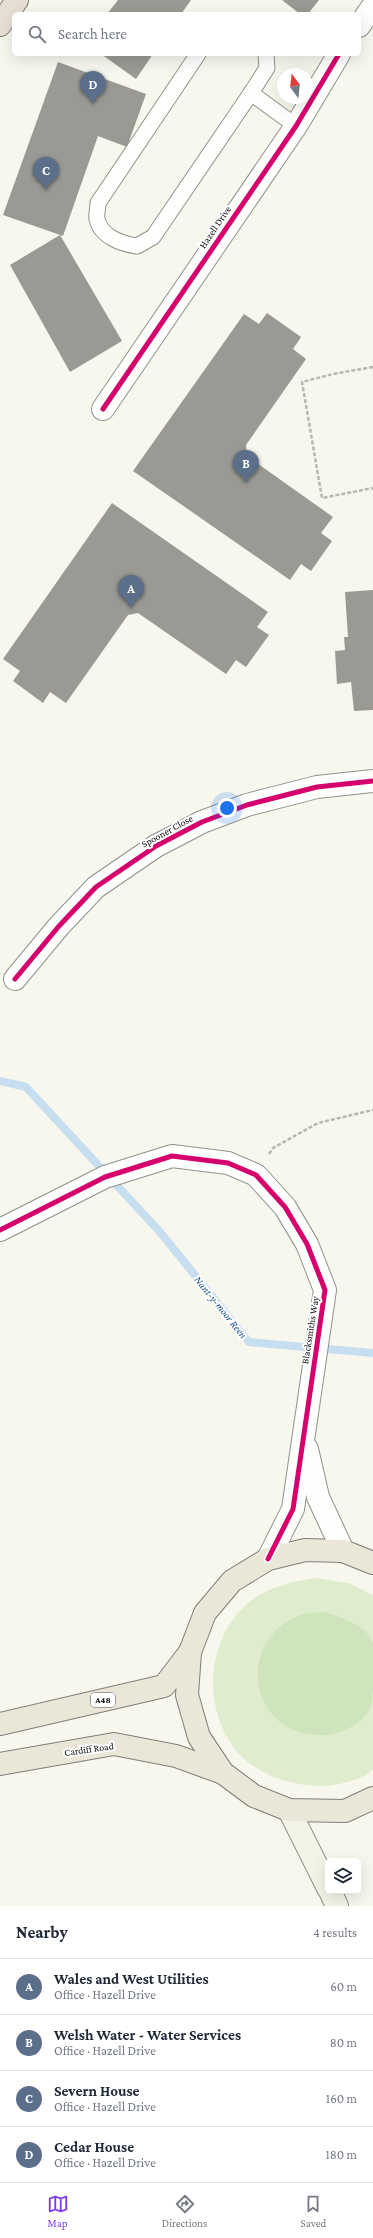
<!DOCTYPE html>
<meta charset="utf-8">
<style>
:root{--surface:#fff;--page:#f6f6f7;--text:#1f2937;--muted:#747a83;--line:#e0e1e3;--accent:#7c3aed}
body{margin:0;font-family:"Crimson Pro",serif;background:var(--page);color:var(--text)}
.controls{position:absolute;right:12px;bottom:12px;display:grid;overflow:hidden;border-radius:6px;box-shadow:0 4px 16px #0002}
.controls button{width:36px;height:36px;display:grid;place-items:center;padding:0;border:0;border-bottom:1px solid var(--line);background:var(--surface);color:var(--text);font:20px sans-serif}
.compass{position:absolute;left:277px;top:68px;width:36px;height:36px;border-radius:50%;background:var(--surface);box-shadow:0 4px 16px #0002;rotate:345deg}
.you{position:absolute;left:227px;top:808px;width:14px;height:14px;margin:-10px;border:3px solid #fff;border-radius:50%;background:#1a73e8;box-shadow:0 0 0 6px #1a73e833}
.badge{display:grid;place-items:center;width:26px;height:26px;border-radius:50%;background:var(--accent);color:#fff;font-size:13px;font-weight:700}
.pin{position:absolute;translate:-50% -33px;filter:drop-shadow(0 1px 2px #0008)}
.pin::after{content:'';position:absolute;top:21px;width:14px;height:12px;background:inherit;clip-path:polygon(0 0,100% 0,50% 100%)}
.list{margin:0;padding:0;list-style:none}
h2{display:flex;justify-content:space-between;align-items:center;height:52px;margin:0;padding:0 16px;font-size:17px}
h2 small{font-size:13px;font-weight:400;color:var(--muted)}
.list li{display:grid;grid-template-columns:26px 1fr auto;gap:12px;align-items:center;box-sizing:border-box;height:56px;padding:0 16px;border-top:1px solid var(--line)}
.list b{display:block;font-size:15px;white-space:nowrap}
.list p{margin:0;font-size:13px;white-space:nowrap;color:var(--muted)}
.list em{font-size:13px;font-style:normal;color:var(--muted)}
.icon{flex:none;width:22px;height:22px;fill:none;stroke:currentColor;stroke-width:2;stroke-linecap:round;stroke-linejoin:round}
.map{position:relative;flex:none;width:373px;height:1906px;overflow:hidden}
.search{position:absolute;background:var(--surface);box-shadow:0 4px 16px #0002;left:12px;right:12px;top:12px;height:44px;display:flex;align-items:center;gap:10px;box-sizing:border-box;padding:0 14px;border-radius:6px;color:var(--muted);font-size:15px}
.sheet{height:276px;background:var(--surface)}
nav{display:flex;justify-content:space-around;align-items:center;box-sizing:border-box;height:56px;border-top:1px solid var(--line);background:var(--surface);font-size:11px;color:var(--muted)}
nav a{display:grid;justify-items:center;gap:2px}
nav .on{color:var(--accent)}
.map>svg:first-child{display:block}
.green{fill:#dfedce}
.forest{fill:#cee4bd}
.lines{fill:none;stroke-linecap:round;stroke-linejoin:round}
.stream{stroke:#c6def0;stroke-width:8}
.building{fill:#9a9993}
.lane-casing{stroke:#91918c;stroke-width:17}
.street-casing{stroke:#91918c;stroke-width:24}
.secondary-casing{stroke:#888783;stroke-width:24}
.primary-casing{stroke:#7e7e7a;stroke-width:24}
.highway-casing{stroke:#7e7e7a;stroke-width:24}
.path{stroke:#b7b6b5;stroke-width:2.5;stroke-dasharray:4 2;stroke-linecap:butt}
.lane{stroke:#fefefc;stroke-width:15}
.street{stroke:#fefefc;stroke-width:22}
.secondary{stroke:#f3f3e8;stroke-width:22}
.primary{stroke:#eae7d8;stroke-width:22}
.highway{stroke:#e7dfd4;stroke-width:22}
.cycleway-casing{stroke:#fff;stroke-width:8}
.cycleway{stroke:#d6006c;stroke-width:5}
.labels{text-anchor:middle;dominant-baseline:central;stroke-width:4;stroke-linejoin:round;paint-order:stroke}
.shield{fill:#fff;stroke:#545454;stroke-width:1}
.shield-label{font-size:9px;font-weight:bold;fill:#0a0a0a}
.street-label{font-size:10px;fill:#0a0a0a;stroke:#fff}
.water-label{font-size:11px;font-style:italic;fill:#1e5491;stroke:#fff}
</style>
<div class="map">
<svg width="373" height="1906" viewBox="0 0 373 1906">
<rect width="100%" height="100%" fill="#f8f7ed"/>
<!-- green -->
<path class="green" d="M315 1578 349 1583 373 1595V1770C360 1781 338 1785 322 1786 292 1786 260 1776 239 1754 200 1710 205 1635 253 1599 271 1586 293 1582 315 1578Z"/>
<!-- forest -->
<path class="forest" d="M324 1612C339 1616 370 1627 373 1644 373 1656 373 1669 373 1681 373 1693 373 1705 366 1715 355 1727 339 1735 323 1735 248 1738 233 1638 303 1614 309 1612 318 1613 324 1612Z"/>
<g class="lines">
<!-- stream -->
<polyline class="stream" points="0,1081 26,1087 160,1232 249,1342 373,1353"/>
</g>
<!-- building -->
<g class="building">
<polygon points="118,0 191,0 181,14 107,14"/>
<polygon points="282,0 319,0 308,14 300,14"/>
<polygon points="101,54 153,54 136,79"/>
<polygon points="58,62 146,94 127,147 98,136 63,236 3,215"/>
<polygon points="60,235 122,341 70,372 10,265"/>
<polygon points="267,313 301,337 293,349 306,359 246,445 247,456 333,517 321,533 332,541 311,571 301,564 290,580 133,471 244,314 259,324"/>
<polygon points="112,503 268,612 257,627 269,635 246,667 236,660 226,674 138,613 128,615 66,703 50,692 43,703 13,681 20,671 3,659"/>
<polygon points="373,590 373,710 354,711 351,682 337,684 335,651 345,650 344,637 348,637 345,592"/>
</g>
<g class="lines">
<defs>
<g id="lane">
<path d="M198 54 98 203C98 208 96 215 97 219 101 237 122 244 137 246L153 237 251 93 267 68 266 54"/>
<polyline points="251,93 296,126"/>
</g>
<g id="street">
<polyline points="359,26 373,6"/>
<polyline points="103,409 296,126 339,54"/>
<polyline points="15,979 59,926 96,887 156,846 202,822 247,805 317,787 373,781"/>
<polyline points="0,1230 105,1177 172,1156 228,1163 256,1175 285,1207 307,1244 325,1290 293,1509 268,1559"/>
<polyline points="307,1449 318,1497 343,1551"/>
</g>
<g id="secondary">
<polyline points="289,1810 328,1888"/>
<polyline points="330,1891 337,1906"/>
</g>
<g id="primary">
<polyline points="373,1563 343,1551 305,1550 268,1559 232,1581 205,1613 190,1652 187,1695 199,1737 223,1773 254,1796 289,1810 345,1811 373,1798"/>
<polyline points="0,1724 164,1686 190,1652"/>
<polyline points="0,1764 114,1744 176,1756 223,1773"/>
</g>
<polyline id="highway" points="0,25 17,0"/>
</defs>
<!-- lane casing -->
<use href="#lane" class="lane-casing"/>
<!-- street casing -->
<use href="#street" class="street-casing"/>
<!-- secondary casing -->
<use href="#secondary" class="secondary-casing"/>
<!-- primary casing -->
<use href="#primary" class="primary-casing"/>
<!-- highway casing -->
<use href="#highway" class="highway-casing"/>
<!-- path -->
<g class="path">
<polyline points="373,367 333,374 302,382 322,498 373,488"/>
<polyline points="269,1154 273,1148 318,1123 373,1110"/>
</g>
<!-- lane -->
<use href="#lane" class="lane"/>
<!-- street -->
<use href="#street" class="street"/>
<!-- secondary -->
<use href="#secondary" class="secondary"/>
<!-- primary -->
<use href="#primary" class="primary"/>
<!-- highway -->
<use href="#highway" class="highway"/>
<defs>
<g id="cycleway">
<polyline points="103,409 296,126 339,54"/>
<polyline points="15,979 59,926 96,887 156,846 202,822 247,805 317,787 373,781"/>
<polyline points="0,1230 105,1177 172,1156 228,1163 256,1175 285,1207 307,1244 325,1290 293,1509 268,1559"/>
</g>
</defs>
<!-- cycleway casing -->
<use href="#cycleway" class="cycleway-casing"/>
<!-- cycleway -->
<use href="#cycleway" class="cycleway"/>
</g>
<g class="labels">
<!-- shield labels -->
<rect class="shield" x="91" y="1693" width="24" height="14" rx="3"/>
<g class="shield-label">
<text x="103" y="1700">A48</text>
</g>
<!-- street labels -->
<g class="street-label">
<text transform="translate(215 227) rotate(-56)">Hazell Drive</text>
<text transform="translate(167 831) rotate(-29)">Spooner Close</text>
<text transform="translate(310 1330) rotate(-81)">Blacksmiths Way</text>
<text transform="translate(89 1749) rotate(-8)">Cardiff Road</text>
</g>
<!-- water labels -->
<g class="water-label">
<text transform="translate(221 1307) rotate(51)">Nant-y-moor Reen</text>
</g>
</g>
</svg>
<div class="controls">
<button><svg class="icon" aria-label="layers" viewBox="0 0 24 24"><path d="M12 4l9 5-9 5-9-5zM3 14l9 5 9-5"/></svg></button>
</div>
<svg class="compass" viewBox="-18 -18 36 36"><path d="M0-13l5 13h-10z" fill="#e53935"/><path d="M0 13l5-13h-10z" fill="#747a83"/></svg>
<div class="you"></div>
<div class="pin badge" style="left:131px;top:608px;background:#5c6f8a">A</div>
<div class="pin badge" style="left:246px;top:483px;background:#5c6f8a">B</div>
<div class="pin badge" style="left:46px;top:190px;background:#5c6f8a">C</div>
<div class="pin badge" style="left:93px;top:104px;background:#5c6f8a">D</div>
<div class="search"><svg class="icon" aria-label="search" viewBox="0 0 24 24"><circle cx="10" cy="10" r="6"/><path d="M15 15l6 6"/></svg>Search here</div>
</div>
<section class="sheet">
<h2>Nearby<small>4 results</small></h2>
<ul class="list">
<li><span class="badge" style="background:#5c6f8a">A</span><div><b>Wales and West Utilities</b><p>Office · Hazell Drive</p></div><em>60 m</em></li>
<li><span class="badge" style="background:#5c6f8a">B</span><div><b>Welsh Water - Water Services</b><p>Office · Hazell Drive</p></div><em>80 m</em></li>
<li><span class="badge" style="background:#5c6f8a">C</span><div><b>Severn House</b><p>Office · Hazell Drive</p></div><em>160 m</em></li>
<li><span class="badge" style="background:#5c6f8a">D</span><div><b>Cedar House</b><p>Office · Hazell Drive</p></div><em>180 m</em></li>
</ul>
</section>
<nav>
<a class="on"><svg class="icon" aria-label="map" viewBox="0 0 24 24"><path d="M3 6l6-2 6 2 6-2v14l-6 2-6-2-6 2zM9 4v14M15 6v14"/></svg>Map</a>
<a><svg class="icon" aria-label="directions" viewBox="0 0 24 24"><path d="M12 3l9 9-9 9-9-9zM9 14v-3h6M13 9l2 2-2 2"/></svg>Directions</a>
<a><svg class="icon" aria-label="saved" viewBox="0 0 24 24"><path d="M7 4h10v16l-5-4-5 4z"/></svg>Saved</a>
</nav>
